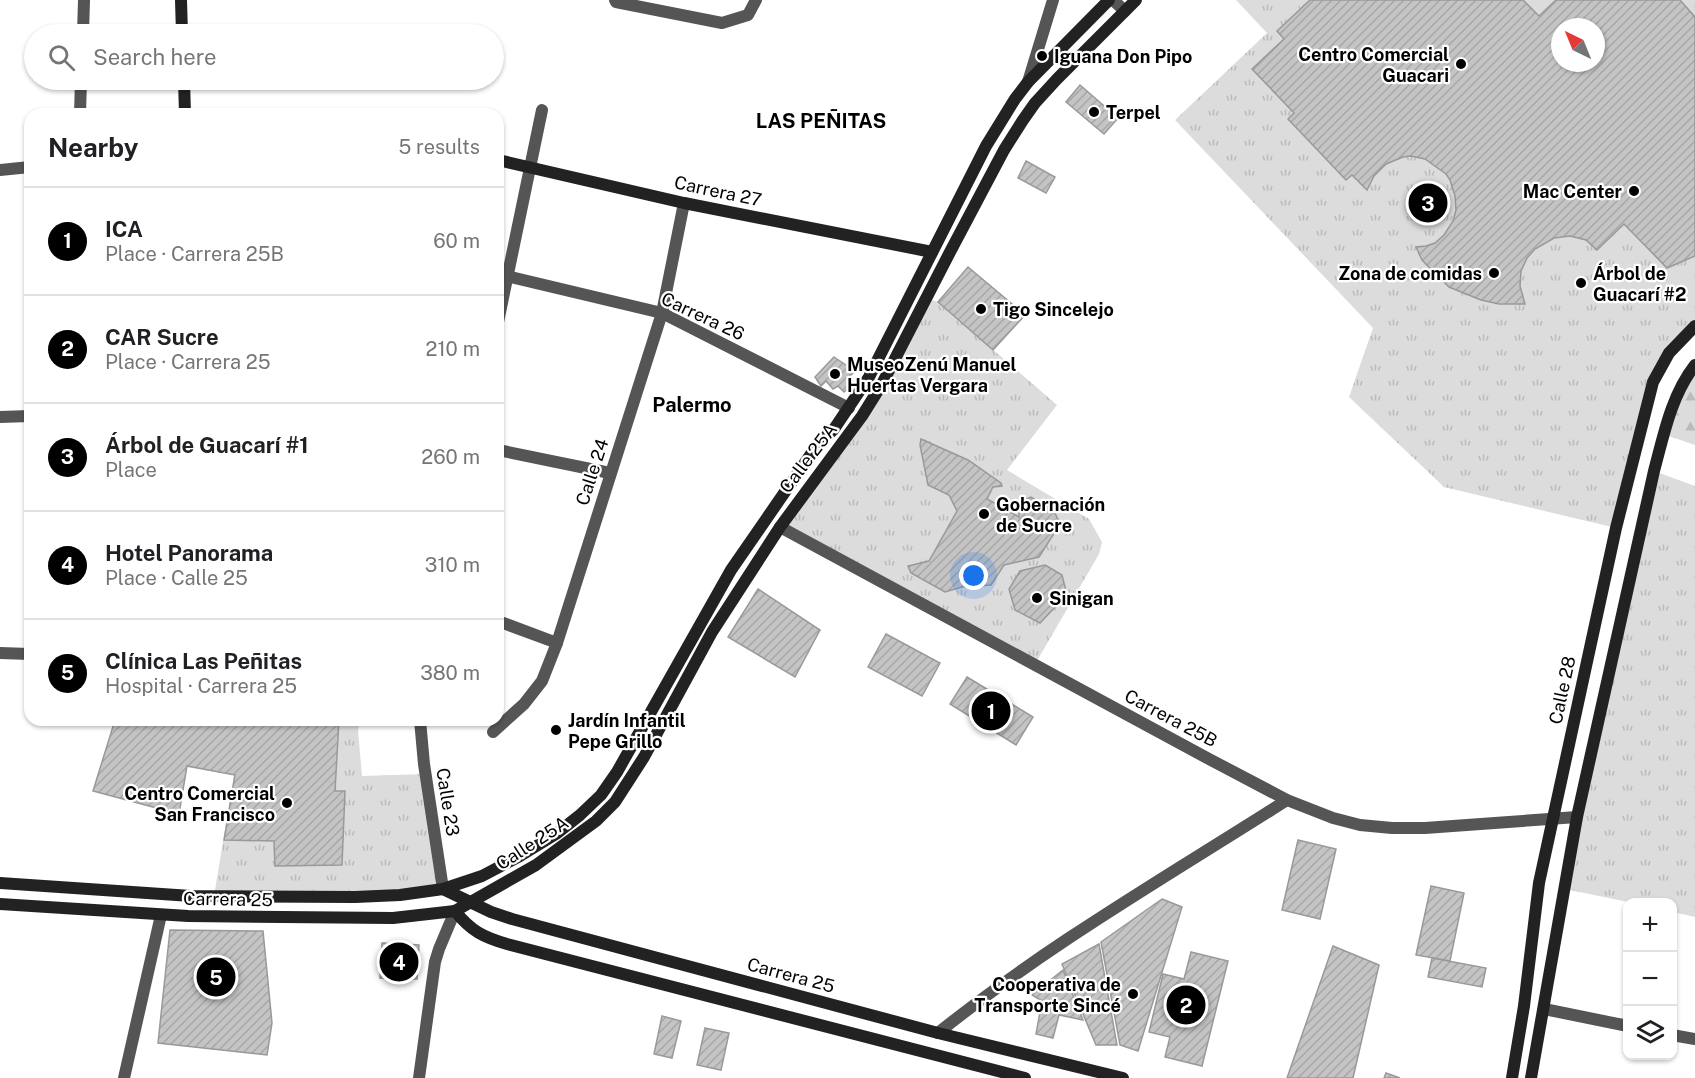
<!DOCTYPE html>
<meta charset="utf-8">
<style>
:root{--surface:#fff;--page:#f2f2f2;--text:#202124;--muted:#757577;--line:#e0e0e0;--accent:#000}
body{margin:0;font-family:"Public Sans",sans-serif;background:var(--page);color:var(--text)}
.controls{position:absolute;right:18px;bottom:18px;display:grid;overflow:hidden;border-radius:12px;box-shadow:0 2px 4px #0004}
.controls button{width:54px;height:54px;display:grid;place-items:center;padding:0;border:0;border-bottom:2px solid var(--line);background:var(--surface);color:var(--text);font:30px sans-serif}
.compass{position:absolute;left:1551px;top:18px;width:54px;height:54px;border-radius:50%;background:var(--surface);box-shadow:0 2px 4px #0004;rotate:317deg}
.you{position:absolute;left:974px;top:576px;width:21px;height:21px;margin:-15px;border:4px solid #fff;border-radius:50%;background:#1a73e8;box-shadow:0 0 0 9px #1a73e833}
.badge{display:grid;place-items:center;width:39px;height:39px;border-radius:50%;background:var(--accent);color:#fff;font-size:20px;font-weight:700}
.pin{position:absolute;translate:-50% -50%;border:3px solid #fff;box-shadow:0 2px 6px #0006}
.list{margin:0;padding:0;list-style:none}
h2{display:flex;justify-content:space-between;align-items:center;height:78px;margin:0;padding:0 24px;font-size:26px}
h2 small{font-size:20px;font-weight:400;color:var(--muted)}
.list li{display:grid;grid-template-columns:39px 1fr auto;gap:18px;align-items:center;box-sizing:border-box;height:108px;padding:0 24px;border-top:2px solid var(--line)}
.list b{display:block;font-size:22px;white-space:nowrap}
.list p{margin:0;font-size:20px;white-space:nowrap;color:var(--muted)}
.list em{font-size:20px;font-style:normal;color:var(--muted)}
.icon{flex:none;width:33px;height:33px;fill:none;stroke:currentColor;stroke-width:2;stroke-linecap:round;stroke-linejoin:round}
.map{position:relative;flex:none;width:1695px;height:1078px;overflow:hidden}
.search{position:absolute;background:var(--surface);box-shadow:0 2px 4px #0004;left:24px;top:24px;width:480px;height:66px;display:flex;align-items:center;gap:15px;box-sizing:border-box;padding:0 21px;border-radius:33px;color:var(--muted);font-size:22px}
.panel{position:absolute;background:var(--surface);box-shadow:0 2px 4px #0004;left:24px;top:108px;width:480px;height:618px;border-radius:18px}
.map>svg:first-child{display:block}
.forest{fill:url(#forest-firs)}
.park{fill:url(#park-tufts);fill-rule:evenodd}
.building{fill:url(#building-hatch);stroke:#999;stroke-width:1.5;fill-rule:evenodd}
.lines{fill:none;stroke-linecap:round;stroke-linejoin:round}
.street{stroke:#555;stroke-width:12}
.secondary{stroke:#222;stroke-width:12}
.poi-dot{fill:#000;stroke:#fff;stroke-width:2}
.labels{text-anchor:middle;dominant-baseline:central;stroke-width:4.5;stroke-linejoin:round;paint-order:stroke}
.poi-label{font-size:18px;font-weight:bold;fill:#000;stroke:#fff;text-anchor:start}
.street-label{font-size:18px;fill:#000;stroke:#fff}
.neighbourhood-label{font-size:20px;font-weight:bold;fill:#000;stroke:#fff}
</style>
<div class="map">
<svg width="1695" height="1078" viewBox="0 0 1695 1078">
<defs>
<pattern id="forest-firs" width="22" height="20" patternUnits="userSpaceOnUse" patternTransform="scale(1.5)"><rect width="22" height="20" fill="#dcdcdc"/><path d="M5 1l3.5 6h-7zM16 11l3.5 6h-7z" fill="#bbb"/></pattern>
<pattern id="park-tufts" width="24" height="20" patternUnits="userSpaceOnUse" patternTransform="scale(1.5)"><rect width="24" height="20" fill="#dcdcdc"/><path d="M3 7l-1-3M5 7V3M7 7l1-3M15 17l-1-3M17 17v-4M19 17l1-3" fill="none" stroke="#bbb"/></pattern>
<pattern id="building-hatch" width="6" height="6" patternUnits="userSpaceOnUse" patternTransform="scale(1.5)"><rect width="6" height="6" fill="#c4c4c4"/><path d="M-1 1l2-2M0 6l6-6M5 7l2-2" fill="none" stroke="#a7a7a7"/></pattern>
</defs>
<rect width="100%" height="100%" fill="#fff"/>
<!-- forest -->
<polygon class="forest" points="1695,365 1695,445 1663,434"/>
<!-- park -->
<g class="park">
<path d="M1236 0H1695V326L1653 382 1616 528 1444 487 1349 397 1373 328 1175 120 1267 33ZM1560 27H1596V63H1560Z"/>
<polygon points="926,298 938,302 1057,405 1007,470 1089,519 1102,542 1099,554 1034,666 780,527 862,416"/>
<polygon points="1654,471 1695,486 1695,917 1673,912 1672,902 1628,902 1565,889"/>
<polygon points="115,720 360,720 358,730 362,776 426,774 443,889 214,896 234,775 187,767 179,814 93,791"/>
</g>
<!-- building -->
<g class="building">
<path d="M1310 0H1523L1539 16 1556 0H1680L1695 17V256L1667 268 1624 224 1597 250 1586 240 1570 236 1554 238 1535 249 1527 258 1521 271 1520 286 1525 304H1499L1481 300 1449 287 1422 260 1416 247 1426 246 1435 243 1444 235 1453 221 1456 210 1455 196 1450 180 1446 174 1425 159 1411 156 1403 157 1386 164 1374 176 1367 190 1352 175 1346 180 1288 119 1294 113 1252 69 1284 39 1277 31ZM1560 27H1596V63H1560Z"/>
<polygon points="1080,85 1118,118 1104,134 1066,102"/>
<polygon points="1026,161 1055,177 1046,193 1018,178"/>
<polygon points="968,267 1025,315 993,350 938,302"/>
<polygon points="834,357 855,371 848,378 852,385 844,392 838,386 833,389 826,381 821,386 815,377"/>
<polygon points="921,439 968,460 1001,483 1002,486 993,487 987,499 1019,517 1019,502 1031,497 1054,511 1060,524 1039,557 1004,565 991,585 962,587 945,592 911,573 908,566 929,561 957,511 949,495 928,485 920,445"/>
<polygon points="1045,565 1062,575 1066,591 1058,604 1040,623 1015,610 1009,589 1020,571"/>
<polygon points="758,589 820,630 795,677 728,637"/>
<polygon points="886,634 940,663 922,696 868,667"/>
<polygon points="967,677 1033,717 1016,745 950,704"/>
<polygon points="115,720 339,720 335,791 345,791 342,865 275,866 274,841 224,840 235,775 187,766 179,814 93,791"/>
<polygon points="1298,840 1336,849 1320,919 1282,910"/>
<polygon points="1431,886 1464,893 1450,961 1416,955"/>
<polygon points="1162,899 1182,907 1138,1051 1120,1045 1101,942"/>
<polygon points="170,930 263,931 272,1023 267,1055 158,1043"/>
<polygon points="382,943 419,945 417,979 380,978"/>
<polygon points="1099,944 1117,1045 1096,1045 1062,964"/>
<polygon points="1333,946 1379,965 1353,1078 1287,1078"/>
<polygon points="1191,952 1228,961 1202,1066 1165,1057 1170,1037 1149,1032 1163,974 1184,979"/>
<polygon points="1432,958 1486,968 1482,987 1428,977"/>
<polygon points="1063,970 1083,1020 1059,1015 1053,1038 1036,1034 1042,1001 1032,995"/>
<polygon points="662,1016 681,1021 672,1058 654,1054"/>
<polygon points="705,1028 729,1033 721,1070 697,1065"/>
<polygon points="1386,1073 1400,1078 1384,1078"/>
</g>
<g class="lines">
<!-- street -->
<g class="street">
<polyline points="615,0 616,2 722,23 748,15 756,0"/>
<polyline points="1113,0 1125,11"/>
<polyline points="83,34 84,0"/>
<polyline points="1028,82 1053,0"/>
<polyline points="80,114 81,80"/>
<polyline points="0,170 30,167"/>
<polyline points="498,274 662,313 849,408"/>
<polyline points="498,322 542,110"/>
<polyline points="0,417 30,416"/>
<polyline points="498,450 610,473"/>
<polyline points="780,527 1209,759 1287,800 1333,818 1360,825 1392,828 1425,828 1577,817"/>
<polyline points="498,621 557,643"/>
<polyline points="0,653 30,654"/>
<polyline points="420,720 424,764 443,889"/>
<polyline points="493,732 524,704 542,681 557,643 662,313 684,203"/>
<polyline points="1544,1009 1628,1026"/>
<path d="M938 1033C1046 946 1171 874 1287 800"/>
<polyline points="1672,1035 1695,1039"/>
<polyline points="124,1078 161,915"/>
<polyline points="419,1078 435,962 439,949 455,911"/>
</g>
<!-- secondary -->
<g class="secondary">
<polyline points="181,0 182,34"/>
<polyline points="184,80 185,114"/>
<polyline points="498,160 684,203 932,252"/>
<polyline points="0,883 191,896 355,897 400,895 443,889 482,876 520,856 556,834 580,815 601,795 617,772 731,570 818,444 834,429 869,377 986,146 1015,99 1028,82 1109,0"/>
<polyline points="443,889 491,912 512,919 938,1033 1123,1078"/>
<polyline points="0,904 188,916 393,918 455,911 536,865 596,821 615,802 644,757 712,632 780,527 862,416 882,384 950,252 1004,150 1023,120 1035,103 1057,79 1136,0"/>
<path d="M455 911C471 931 483 937 507 944L1025 1078"/>
<polyline points="1512,1078 1524,1006 1539,883 1616,528 1653,382 1669,353 1695,326"/>
<path d="M1531 1078 1577 817 1654 471C1664 434 1671 396 1695 365"/>
</g>
</g>
<!-- markers -->
<g class="poi-dot">
<circle cx="1042" cy="56" r="6"/>
<circle cx="1461" cy="64" r="6"/>
<circle cx="1094" cy="112" r="6"/>
<circle cx="1634" cy="191" r="6"/>
<circle cx="1494" cy="273" r="6"/>
<circle cx="1581" cy="283" r="6"/>
<circle cx="981" cy="309" r="6"/>
<circle cx="835" cy="374" r="6"/>
<circle cx="984" cy="514" r="6"/>
<circle cx="1037" cy="598" r="6"/>
<circle cx="556" cy="730" r="6"/>
<circle cx="287" cy="803" r="6"/>
<circle cx="1133" cy="994" r="6"/>
</g>
<g class="labels">
<!-- poi labels -->
<g class="poi-label">
<text x="1449" y="54" text-anchor="end">Centro Comercial<tspan x="1449" dy="21">Guacari</tspan></text>
<text x="1054" y="56">Iguana Don Pipo</text>
<text x="1106" y="112">Terpel</text>
<text x="1622" y="191" text-anchor="end">Mac Center</text>
<text x="1482" y="273" text-anchor="end">Zona de comidas</text>
<text x="1593" y="273">Árbol de<tspan x="1593" dy="21">Guacarí #2</tspan></text>
<text x="993" y="309">Tigo Sincelejo</text>
<text x="847" y="364">MuseoZenú Manuel<tspan x="847" dy="21">Huertas Vergara</tspan></text>
<text x="996" y="504">Gobernación<tspan x="996" dy="21">de Sucre</tspan></text>
<text x="1049" y="598">Sinigan</text>
<text x="568" y="720">Jardín Infantil<tspan x="568" dy="21">Pepe Grillo</tspan></text>
<text x="275" y="793" text-anchor="end">Centro Comercial<tspan x="275" dy="21">San Francisco</tspan></text>
<text x="1121" y="984" text-anchor="end">Cooperativa de<tspan x="1121" dy="21">Transporte Sincé</tspan></text>
</g>
<!-- street labels -->
<g class="street-label">
<text transform="translate(718 191) rotate(12)">Carrera 27</text>
<text transform="translate(703 316) rotate(25)">Carrera 26</text>
<text transform="translate(808 458) rotate(-53)">Calle 25A</text>
<text transform="translate(592 472) rotate(-72)">Calle 24</text>
<text transform="translate(1562 690) rotate(-78)">Calle 28</text>
<text transform="translate(1171 718) rotate(28)">Carrera 25B</text>
<text transform="translate(448 802) rotate(81)">Calle 23</text>
<text transform="translate(532 843) rotate(-33)">Calle 25A</text>
<text transform="translate(228 899) rotate(1)">Carrera 25</text>
<text transform="translate(791 975) rotate(15)">Carrera 25</text>
</g>
<!-- neighbourhood labels -->
<g class="neighbourhood-label">
<text x="821" y="121">LAS PEÑITAS</text>
<text x="692" y="405">Palermo</text>
</g>
</g>
</svg>
<div class="controls">
<button>+</button>
<button>−</button>
<button><svg class="icon" aria-label="layers" viewBox="0 0 24 24"><path d="M12 4l9 5-9 5-9-5zM3 14l9 5 9-5"/></svg></button>
</div>
<svg class="compass" viewBox="-18 -18 36 36"><path d="M0-13l5 13h-10z" fill="#e53935"/><path d="M0 13l5-13h-10z" fill="#757577"/></svg>
<div class="you"></div>
<div class="pin badge" style="left:991px;top:711px">1</div>
<div class="pin badge" style="left:1186px;top:1005px">2</div>
<div class="pin badge" style="left:1428px;top:203px">3</div>
<div class="pin badge" style="left:399px;top:962px">4</div>
<div class="pin badge" style="left:216px;top:977px">5</div>
<div class="search"><svg class="icon" aria-label="search" viewBox="0 0 24 24"><circle cx="10" cy="10" r="6"/><path d="M15 15l6 6"/></svg>Search here</div>
<section class="panel">
<h2>Nearby<small>5 results</small></h2>
<ul class="list">
<li><span class="badge">1</span><div><b>ICA</b><p>Place · Carrera 25B</p></div><em>60 m</em></li>
<li><span class="badge">2</span><div><b>CAR Sucre</b><p>Place · Carrera 25</p></div><em>210 m</em></li>
<li><span class="badge">3</span><div><b>Árbol de Guacarí #1</b><p>Place</p></div><em>260 m</em></li>
<li><span class="badge">4</span><div><b>Hotel Panorama</b><p>Place · Calle 25</p></div><em>310 m</em></li>
<li><span class="badge">5</span><div><b>Clínica Las Peñitas</b><p>Hospital · Carrera 25</p></div><em>380 m</em></li>
</ul>
</section>
</div>
